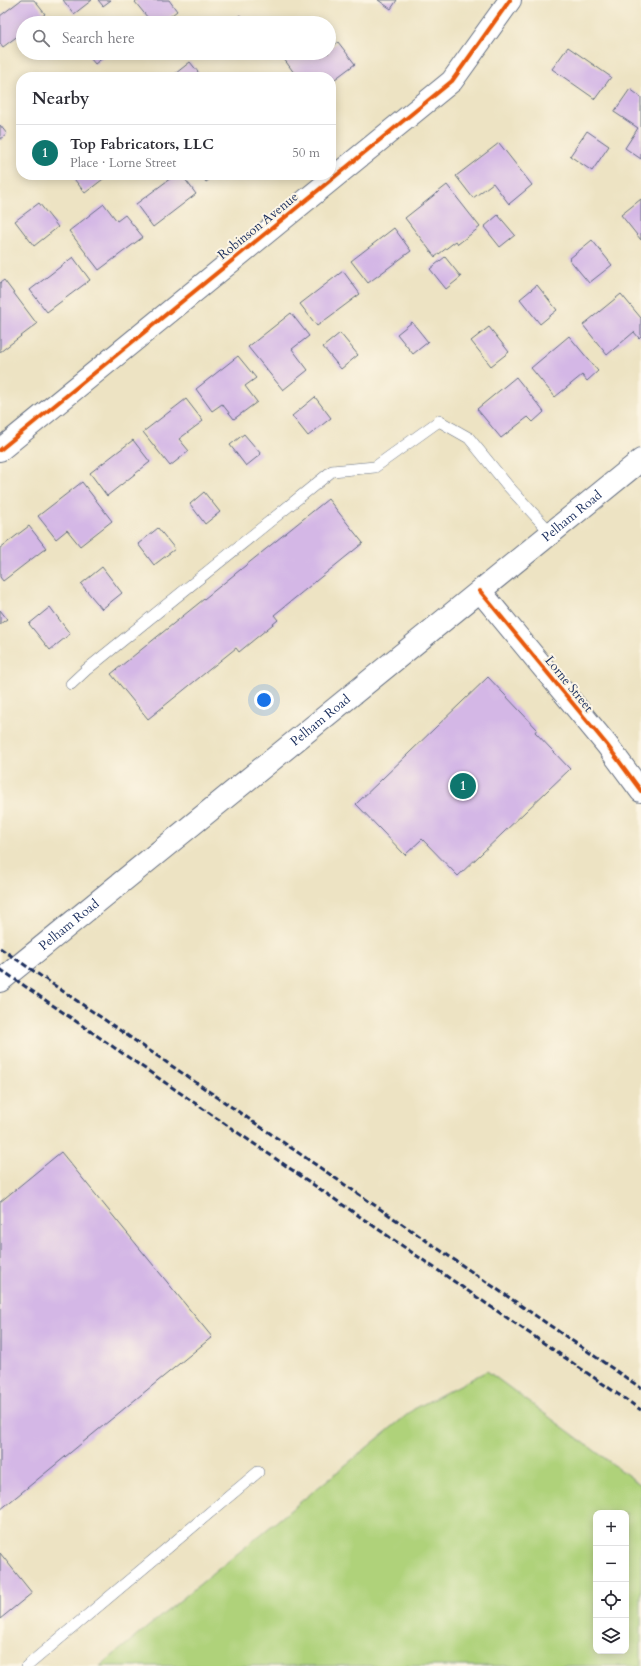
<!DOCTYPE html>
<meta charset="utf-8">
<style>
:root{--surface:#fff;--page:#f2f2f3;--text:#2b2b33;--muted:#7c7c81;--line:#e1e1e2;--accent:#0f766e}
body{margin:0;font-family:Cardo,serif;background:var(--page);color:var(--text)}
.controls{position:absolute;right:12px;bottom:12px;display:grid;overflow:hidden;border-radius:8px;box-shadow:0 2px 10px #0003}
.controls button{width:36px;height:36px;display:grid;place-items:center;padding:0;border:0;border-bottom:1px solid var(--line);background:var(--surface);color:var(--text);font:20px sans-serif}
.you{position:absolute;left:264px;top:700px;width:14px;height:14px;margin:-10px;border:3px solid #fff;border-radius:50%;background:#1a73e8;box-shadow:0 0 0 6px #1a73e833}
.badge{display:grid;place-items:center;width:26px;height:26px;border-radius:50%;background:var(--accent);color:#fff;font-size:13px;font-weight:700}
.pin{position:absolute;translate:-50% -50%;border:2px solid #fff;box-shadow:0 1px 4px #0006}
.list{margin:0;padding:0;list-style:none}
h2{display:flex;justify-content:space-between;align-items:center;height:52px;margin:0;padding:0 16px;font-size:17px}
h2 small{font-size:13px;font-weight:400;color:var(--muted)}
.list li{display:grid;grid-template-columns:26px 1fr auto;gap:12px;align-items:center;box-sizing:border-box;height:56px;padding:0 16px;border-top:1px solid var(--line)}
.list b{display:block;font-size:15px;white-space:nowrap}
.list p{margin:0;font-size:13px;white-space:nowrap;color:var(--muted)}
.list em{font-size:13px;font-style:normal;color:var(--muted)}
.icon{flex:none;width:22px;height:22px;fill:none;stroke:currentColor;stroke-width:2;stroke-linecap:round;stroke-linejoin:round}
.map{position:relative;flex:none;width:641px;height:1666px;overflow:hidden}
.search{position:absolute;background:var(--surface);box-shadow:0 2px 10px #0003;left:16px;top:16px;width:320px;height:44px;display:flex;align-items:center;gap:10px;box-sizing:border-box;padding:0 14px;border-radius:22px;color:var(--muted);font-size:15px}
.panel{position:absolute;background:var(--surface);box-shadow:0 2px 10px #0003;left:16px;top:72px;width:320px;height:108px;border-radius:16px}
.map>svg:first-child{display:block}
.green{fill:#afd27a;stroke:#65806c;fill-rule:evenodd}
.building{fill:#d4b7e6}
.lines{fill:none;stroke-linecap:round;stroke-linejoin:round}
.service-casing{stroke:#646e81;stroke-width:12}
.minor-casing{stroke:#646e81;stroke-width:24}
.secondary-casing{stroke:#646e81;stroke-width:24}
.service{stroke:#fff;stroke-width:11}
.minor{stroke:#fff;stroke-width:22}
.secondary{stroke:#fff;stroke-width:22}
.rail{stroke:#1b2f5e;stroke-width:3;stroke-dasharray:6 3;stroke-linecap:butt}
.cycleway-casing{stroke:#fcf5e5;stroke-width:6}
.cycleway{stroke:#e8590c;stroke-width:4}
.labels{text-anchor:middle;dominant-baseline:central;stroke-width:4;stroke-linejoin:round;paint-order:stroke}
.street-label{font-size:13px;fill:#1b2f5e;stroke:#fcf5e5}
</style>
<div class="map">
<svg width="641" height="1666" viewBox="0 0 641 1666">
<rect width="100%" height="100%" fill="#fcf5e5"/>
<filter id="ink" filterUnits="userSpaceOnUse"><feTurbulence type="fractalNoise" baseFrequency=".025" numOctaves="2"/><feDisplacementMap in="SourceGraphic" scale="8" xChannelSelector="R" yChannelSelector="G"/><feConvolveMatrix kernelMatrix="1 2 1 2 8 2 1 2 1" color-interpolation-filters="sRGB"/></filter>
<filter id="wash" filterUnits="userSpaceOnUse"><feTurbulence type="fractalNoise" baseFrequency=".012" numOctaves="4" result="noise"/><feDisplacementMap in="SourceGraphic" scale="16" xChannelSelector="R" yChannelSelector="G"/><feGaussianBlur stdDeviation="0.9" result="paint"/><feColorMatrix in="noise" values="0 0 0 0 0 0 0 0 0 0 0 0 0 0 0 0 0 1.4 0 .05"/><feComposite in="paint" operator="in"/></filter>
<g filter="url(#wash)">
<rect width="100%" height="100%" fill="#ede3c3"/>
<!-- green -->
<path class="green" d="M487 1371 641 1485V1666H100L414 1409ZM596 1513H626V1651H596Z"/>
<g id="blocks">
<!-- building -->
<g class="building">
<polygon points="21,0 34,0 45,14 34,23 23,23 23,32 3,47 0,43 0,16"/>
<polygon points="63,0 92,0 74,14"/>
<polygon points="98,0 111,0 103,6"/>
<polygon points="137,0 169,0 177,11 162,23 152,23 135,2"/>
<polygon points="378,0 397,0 391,9"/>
<polygon points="240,15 246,23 229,23"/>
<polygon points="338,42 355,64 331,82 331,77 297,77 284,59 291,53 329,53 329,49"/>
<polygon points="568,47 611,77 595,99 552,69"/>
<polygon points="86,53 109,53 95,64"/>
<polygon points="190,62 202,77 171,77"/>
<polygon points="630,89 641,97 641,159 625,148 638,128 614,112"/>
<polygon points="0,125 7,134 0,140"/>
<polygon points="587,131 609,146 592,171 570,156"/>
<polygon points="499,143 532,185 509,204 493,183 473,198 456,176"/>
<polygon points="71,175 106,175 107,176 85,193"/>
<polygon points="175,175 182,175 196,194 153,227 136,204"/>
<polygon points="201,175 216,175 206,182"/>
<polygon points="447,185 480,227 458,244 456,241 435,257 405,218"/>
<polygon points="641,199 641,240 621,215"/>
<polygon points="39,203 58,227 34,246 15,221"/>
<polygon points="104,204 117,221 125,215 143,237 99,270 69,231"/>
<polygon points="498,215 515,235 500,247 484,227"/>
<polygon points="394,228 411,251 368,283 351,261"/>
<polygon points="592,240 612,265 589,283 569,259"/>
<polygon points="73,257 90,280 47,312 30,290"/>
<polygon points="445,257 461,277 446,289 430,269"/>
<polygon points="343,271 360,294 317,326 300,304"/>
<polygon points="4,280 37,324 0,352 0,283"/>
<polygon points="537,285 557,310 540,324 520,299"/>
<polygon points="621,294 641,318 641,336 639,338 634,332 607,355 583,325"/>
<polygon points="291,313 309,336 292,349 308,370 283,390 248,347"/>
<polygon points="412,322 428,342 413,354 397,334"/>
<polygon points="489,327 509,352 491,366 471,341"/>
<polygon points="340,333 358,355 341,369 323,347"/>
<polygon points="569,336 598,371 587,381 582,375 555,397 531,368"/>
<polygon points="238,356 256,378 245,386 257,402 234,419 222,404 212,411 196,389"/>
<polygon points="516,377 544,412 533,422 528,417 501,438 477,409"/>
<polygon points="315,397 331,418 308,436 292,416"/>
<polygon points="186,399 203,421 179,439 189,451 170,466 143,432"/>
<polygon points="244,434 261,454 246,466 230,445"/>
<polygon points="133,440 150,462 107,496 90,473"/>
<polygon points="82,482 112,521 80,546 67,530 56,539 38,516"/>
<polygon points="204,492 220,512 205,524 190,504"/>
<polygon points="328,499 363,543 274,615 278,620 239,652 236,648 148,719 111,674"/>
<polygon points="29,526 46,548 3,581 0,577 0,548"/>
<polygon points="158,528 175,549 154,565 138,544"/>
<polygon points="102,567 122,593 102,609 81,584"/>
<polygon points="50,607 70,634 50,650 29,624"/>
<polygon points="0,610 7,619 0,624"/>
<polygon points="488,677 537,729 535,732 570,769 458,876 422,839 405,855 356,804"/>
<polygon points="61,1152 212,1337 0,1510 0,1202"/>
<polygon points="0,1553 32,1593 0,1619"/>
</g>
</g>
</g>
<g filter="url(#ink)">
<use href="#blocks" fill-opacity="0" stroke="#646e81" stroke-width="1"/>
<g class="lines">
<defs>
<g id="service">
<polyline points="71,684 86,670 332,471 375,467 439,421 469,438 508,486 551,533"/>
<polyline points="27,1666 258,1472"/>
</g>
<g id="minor">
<polyline points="0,450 452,81 510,0"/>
<polyline points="480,591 607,745 641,791"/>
</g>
<g id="secondary">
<path id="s1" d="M0 981 641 460"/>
</g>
</defs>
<!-- service casing -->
<use href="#service" class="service-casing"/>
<!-- minor casing -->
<use href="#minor" class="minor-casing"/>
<!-- secondary casing -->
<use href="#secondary" class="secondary-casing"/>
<!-- service -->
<use href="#service" class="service"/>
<!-- minor -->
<use href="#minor" class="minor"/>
<!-- secondary -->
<use href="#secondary" class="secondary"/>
<!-- rail -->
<g class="rail">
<polyline points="0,948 641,1388"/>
<polyline points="0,969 641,1410"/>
</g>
<defs>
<g id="cycleway">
<polyline points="0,450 452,81 510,0"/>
<polyline points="480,591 607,745 641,791"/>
</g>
</defs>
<!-- cycleway casing -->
<use href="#cycleway" class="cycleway-casing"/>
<!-- cycleway -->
<use href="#cycleway" class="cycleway"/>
</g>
</g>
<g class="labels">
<!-- street labels -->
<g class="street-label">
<text transform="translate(258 226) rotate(-39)">Robinson Avenue</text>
<text stroke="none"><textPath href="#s1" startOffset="737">Pelham Road</textPath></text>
<text transform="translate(569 684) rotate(51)">Lorne Street</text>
<text stroke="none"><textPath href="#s1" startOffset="413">Pelham Road</textPath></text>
<text stroke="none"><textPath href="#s1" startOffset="89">Pelham Road</textPath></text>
</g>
</g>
</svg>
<div class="controls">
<button>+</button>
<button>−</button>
<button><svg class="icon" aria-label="locate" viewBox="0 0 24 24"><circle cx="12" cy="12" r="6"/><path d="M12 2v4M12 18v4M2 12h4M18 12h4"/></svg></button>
<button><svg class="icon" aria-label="layers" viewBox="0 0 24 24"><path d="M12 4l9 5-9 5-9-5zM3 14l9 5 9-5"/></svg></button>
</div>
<div class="you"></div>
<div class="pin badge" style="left:463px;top:786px">1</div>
<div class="search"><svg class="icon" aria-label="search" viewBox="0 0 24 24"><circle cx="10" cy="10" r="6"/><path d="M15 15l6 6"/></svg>Search here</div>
<section class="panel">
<h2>Nearby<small></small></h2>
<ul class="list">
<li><span class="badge">1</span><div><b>Top Fabricators, LLC</b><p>Place · Lorne Street</p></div><em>50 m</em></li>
</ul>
</section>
</div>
